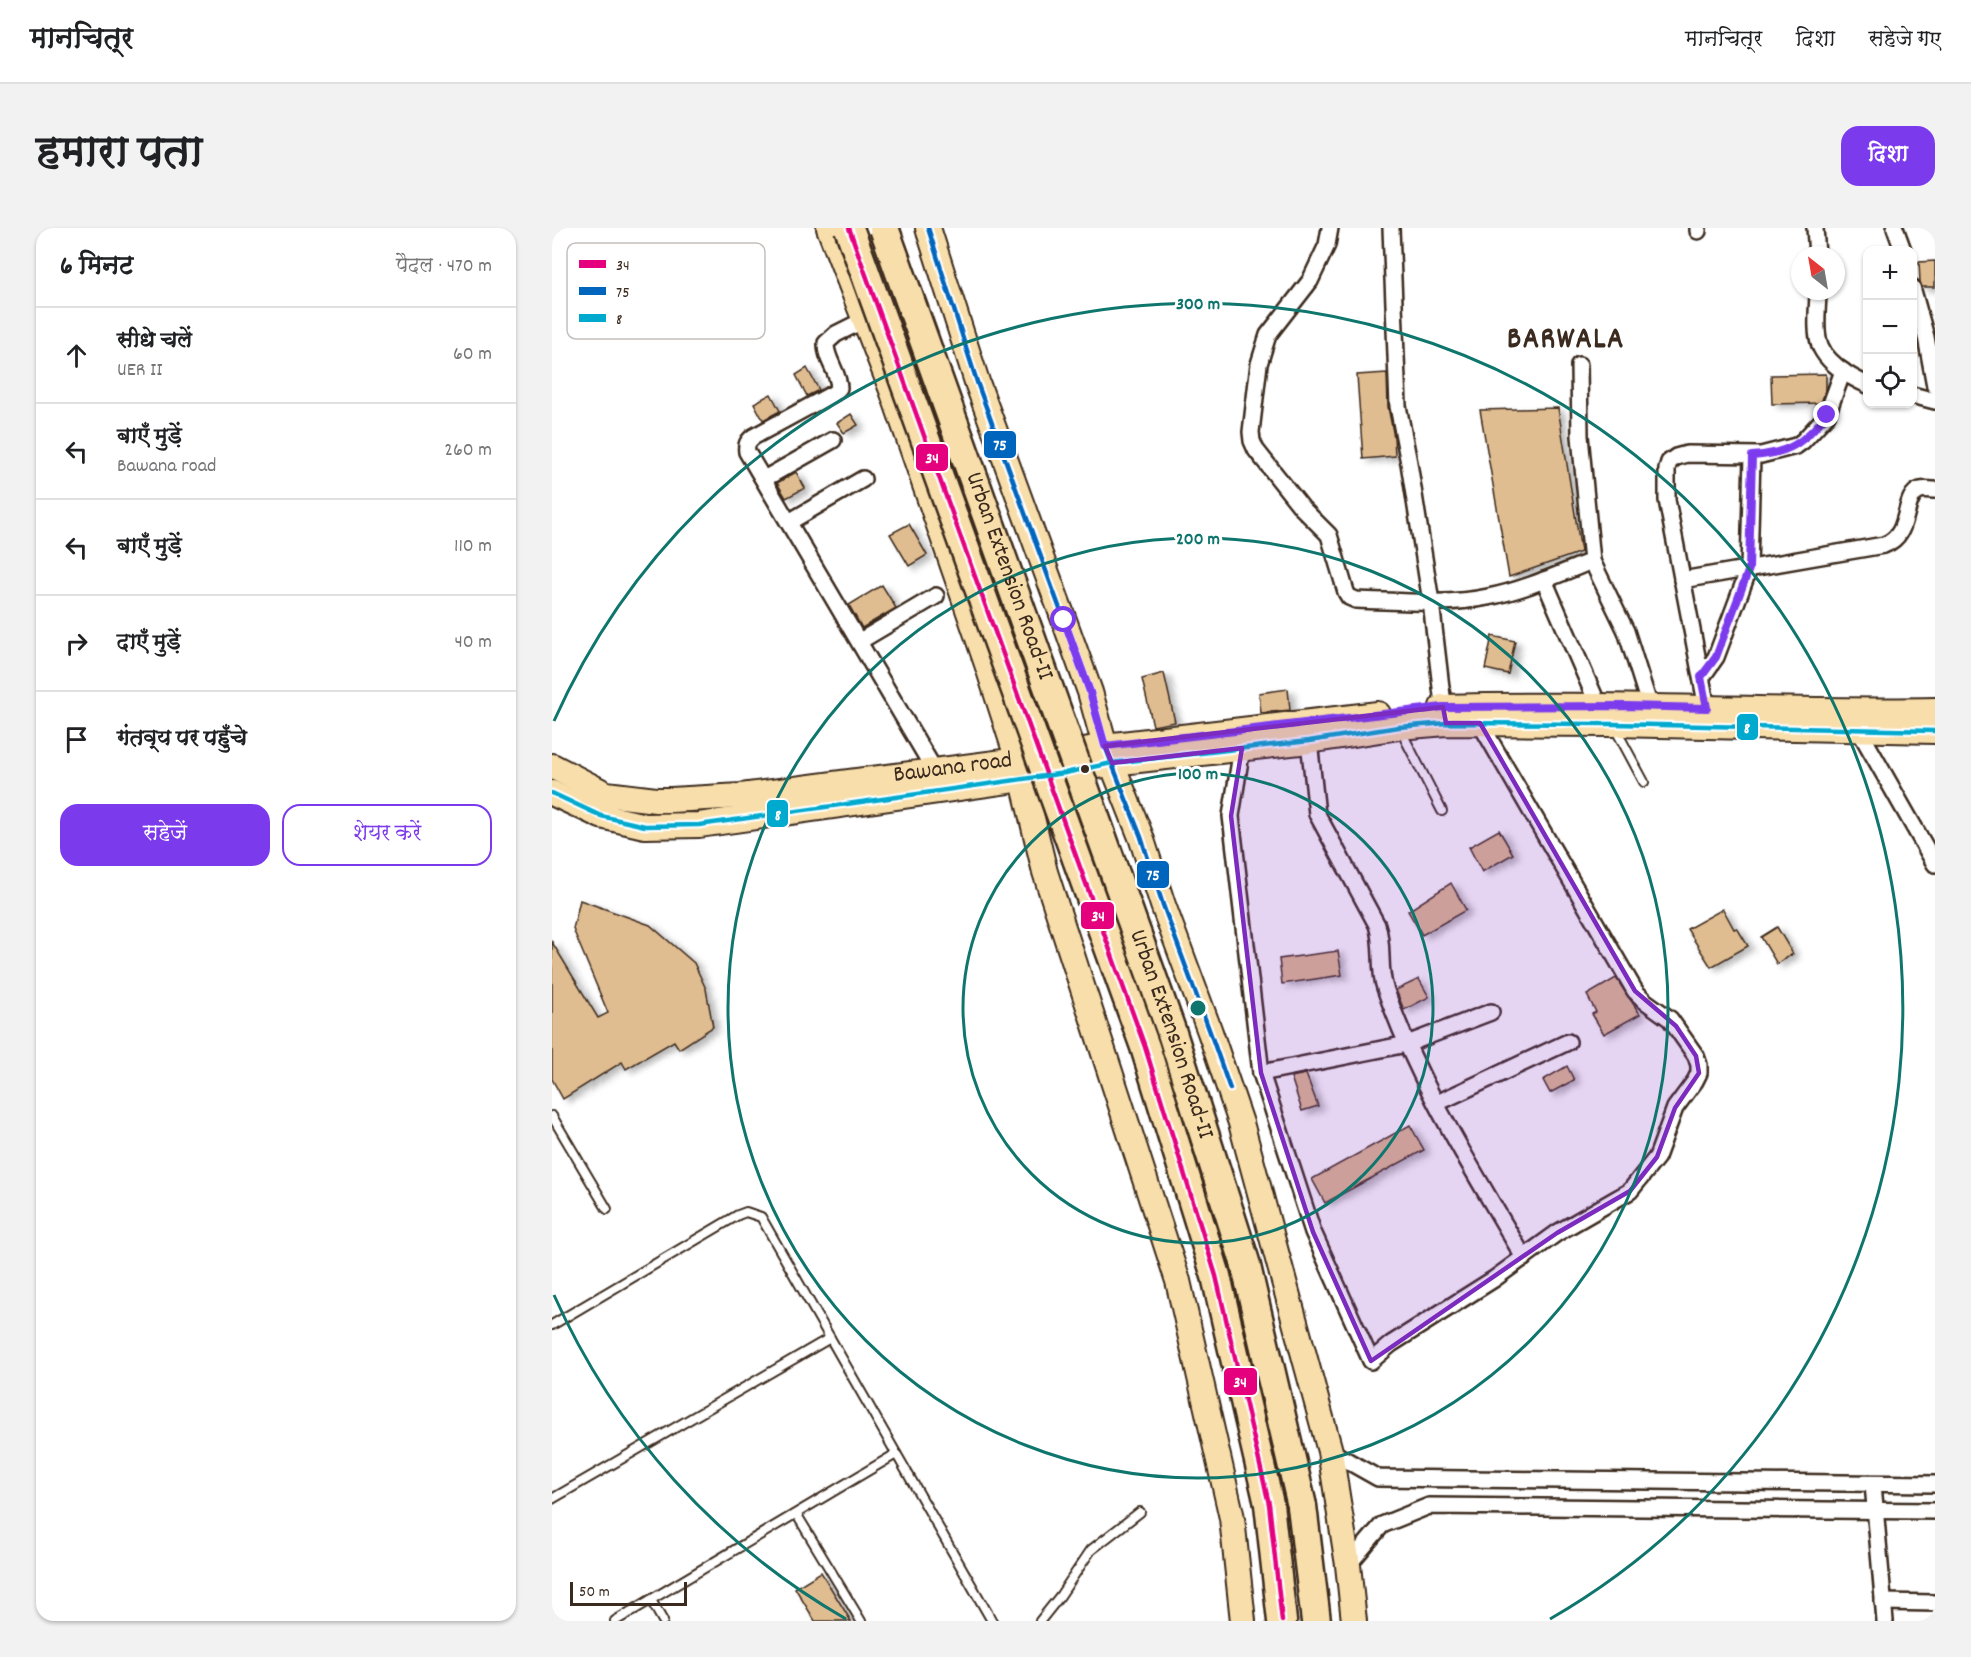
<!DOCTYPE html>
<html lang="hi">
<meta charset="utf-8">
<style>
:root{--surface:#fff;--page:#f2f2f2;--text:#202124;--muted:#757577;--line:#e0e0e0;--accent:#7c3aed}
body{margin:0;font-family:Dekko,"Playpen Sans Deva",sans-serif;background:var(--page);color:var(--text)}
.controls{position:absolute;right:18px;top:18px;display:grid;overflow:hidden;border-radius:12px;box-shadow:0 2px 4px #0004}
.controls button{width:54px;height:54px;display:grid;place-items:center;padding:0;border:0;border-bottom:2px solid var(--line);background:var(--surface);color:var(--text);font:30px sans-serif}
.compass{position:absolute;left:1239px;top:18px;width:54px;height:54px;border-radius:50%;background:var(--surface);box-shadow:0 2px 4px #0004;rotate:329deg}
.scale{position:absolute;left:18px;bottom:15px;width:117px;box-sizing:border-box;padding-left:6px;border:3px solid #3b2a1e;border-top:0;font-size:16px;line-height:21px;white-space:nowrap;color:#3b2a1e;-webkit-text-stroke:4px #fff;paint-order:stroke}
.stop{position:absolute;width:18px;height:18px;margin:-14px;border:4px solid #7c3aed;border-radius:50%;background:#fff}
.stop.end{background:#7c3aed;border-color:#fff;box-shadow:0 2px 6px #0008}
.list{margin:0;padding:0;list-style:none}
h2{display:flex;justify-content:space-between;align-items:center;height:78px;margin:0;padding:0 24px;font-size:26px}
h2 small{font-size:20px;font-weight:400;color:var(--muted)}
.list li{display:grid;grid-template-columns:39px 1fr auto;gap:18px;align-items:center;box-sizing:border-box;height:96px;padding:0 24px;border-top:2px solid var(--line)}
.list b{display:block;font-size:22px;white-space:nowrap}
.list p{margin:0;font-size:20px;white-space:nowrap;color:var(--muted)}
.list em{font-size:20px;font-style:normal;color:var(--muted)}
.actions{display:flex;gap:12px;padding:18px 24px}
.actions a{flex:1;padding:14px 0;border:2px solid var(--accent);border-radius:18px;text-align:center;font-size:21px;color:var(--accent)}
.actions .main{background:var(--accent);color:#fff}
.icon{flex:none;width:33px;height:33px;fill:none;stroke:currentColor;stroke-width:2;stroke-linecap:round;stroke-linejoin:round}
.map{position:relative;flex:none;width:1383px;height:1393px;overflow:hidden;border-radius:18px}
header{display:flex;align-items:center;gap:36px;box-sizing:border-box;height:84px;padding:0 30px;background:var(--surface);border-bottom:2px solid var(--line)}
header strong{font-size:28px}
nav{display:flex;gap:33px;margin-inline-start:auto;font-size:21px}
.intro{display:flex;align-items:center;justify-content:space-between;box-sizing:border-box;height:144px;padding:0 36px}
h1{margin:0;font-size:42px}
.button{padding:15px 27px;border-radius:18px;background:var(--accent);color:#fff;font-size:21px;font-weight:700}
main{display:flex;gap:36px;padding:0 36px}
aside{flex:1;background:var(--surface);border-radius:18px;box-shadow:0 2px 4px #0004}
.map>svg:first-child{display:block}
.building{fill:#e0bc91;stroke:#3b2a1e;stroke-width:1.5;filter:url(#shadow)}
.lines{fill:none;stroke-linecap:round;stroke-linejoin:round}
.lane-casing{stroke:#3b2a1e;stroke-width:12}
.street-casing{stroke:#3b2a1e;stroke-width:20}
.primary-casing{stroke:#3b2a1e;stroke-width:28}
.highway-casing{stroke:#3b2a1e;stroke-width:33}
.lane{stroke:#fff;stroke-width:8}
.street{stroke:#fff;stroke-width:15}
.primary{stroke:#f8deab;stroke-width:24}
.highway{stroke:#f8deab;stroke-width:28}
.highway-bridge-casing{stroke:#3b2a1e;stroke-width:33;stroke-linecap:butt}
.highway-bridge{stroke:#f8deab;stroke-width:28}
.bus-1-casing{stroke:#fff;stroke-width:9}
.bus-2-casing{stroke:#fff;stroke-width:9}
.bus-3-casing{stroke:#fff;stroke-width:9}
.bus-1{stroke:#e5007d;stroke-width:4.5}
.bus-2{stroke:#0065bd;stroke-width:4.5}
.bus-3{stroke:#00a9ce;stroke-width:4.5}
.route{stroke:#7c3aed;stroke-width:8}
.marked{fill:#7b2cbf;fill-opacity:0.2;stroke:#7b2cbf;stroke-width:4.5;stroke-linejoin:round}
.ring{fill:none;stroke:#0f766e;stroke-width:3}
.bus-dot{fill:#3b2a1e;stroke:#fff;stroke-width:2}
.labels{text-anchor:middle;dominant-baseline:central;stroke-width:6;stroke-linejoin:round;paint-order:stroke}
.street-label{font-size:24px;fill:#3b2a1e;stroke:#fff}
.district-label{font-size:30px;font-weight:bold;letter-spacing:1.5px;fill:#3b2a1e;stroke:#fff}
.key{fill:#fff;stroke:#c4bfbc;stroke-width:1.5}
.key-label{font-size:16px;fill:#3b2a1e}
.centre{fill:#0f766e;stroke:#fff;stroke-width:3}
.ring-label{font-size:18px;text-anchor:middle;font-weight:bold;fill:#0f766e;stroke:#fff;stroke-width:6;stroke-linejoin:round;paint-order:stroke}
.line-badge{stroke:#fff;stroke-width:2}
.badge-label{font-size:16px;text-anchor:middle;font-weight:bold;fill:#fff}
</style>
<header>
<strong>मानचित्र</strong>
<nav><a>मानचित्र</a><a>दिशा</a><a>सहेजे गए</a></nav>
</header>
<div class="intro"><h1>हमारा पता</h1><a class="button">दिशा</a></div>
<main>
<aside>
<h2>6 मिनट<small>पैदल · 470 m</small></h2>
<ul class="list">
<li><svg class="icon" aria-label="ahead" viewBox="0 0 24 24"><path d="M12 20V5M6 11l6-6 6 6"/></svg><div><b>सीधे चलें</b><p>UER II</p></div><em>60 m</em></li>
<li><svg class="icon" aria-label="left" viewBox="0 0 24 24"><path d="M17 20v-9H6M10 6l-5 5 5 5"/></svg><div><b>बाएँ मुड़ें</b><p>Bawana road</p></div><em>260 m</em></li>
<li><svg class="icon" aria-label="left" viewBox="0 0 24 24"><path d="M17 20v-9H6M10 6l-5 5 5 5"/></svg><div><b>बाएँ मुड़ें</b></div><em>110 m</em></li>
<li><svg class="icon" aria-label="right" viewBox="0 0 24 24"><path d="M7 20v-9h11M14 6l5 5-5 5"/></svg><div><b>दाएँ मुड़ें</b></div><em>40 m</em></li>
<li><svg class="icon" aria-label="arrive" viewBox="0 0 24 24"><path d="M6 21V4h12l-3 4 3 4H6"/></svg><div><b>गंतव्य पर पहुँचे</b></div></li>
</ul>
<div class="actions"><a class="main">सहेजें</a><a>शेयर करें</a></div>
</aside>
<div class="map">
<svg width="1383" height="1393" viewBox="0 0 1383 1393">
<defs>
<filter id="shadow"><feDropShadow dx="6" dy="3.5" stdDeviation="3" flood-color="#0004"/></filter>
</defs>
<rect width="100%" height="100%" fill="#fff"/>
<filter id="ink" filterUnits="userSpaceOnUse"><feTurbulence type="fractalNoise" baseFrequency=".0167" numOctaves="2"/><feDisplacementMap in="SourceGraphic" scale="12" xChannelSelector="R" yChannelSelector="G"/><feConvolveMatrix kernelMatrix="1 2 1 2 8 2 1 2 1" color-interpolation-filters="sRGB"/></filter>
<g filter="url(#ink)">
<!-- building -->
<g class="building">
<polygon points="1383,33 1383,59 1370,59 1368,54 1367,34"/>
<polygon points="255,140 267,162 255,168 244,147"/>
<polygon points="835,145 836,179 842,209 843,228 811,231 805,147"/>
<polygon points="1274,146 1274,161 1269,175 1220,176 1219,147"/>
<polygon points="219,166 228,183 211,192 202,175"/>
<polygon points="1006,180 1029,324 957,349 928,182"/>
<polygon points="299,186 306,197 292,205 285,195"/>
<polygon points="244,244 253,260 234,270 225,255"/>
<polygon points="357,296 375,327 357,338 338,306"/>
<polygon points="330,357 344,380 310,400 297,377"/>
<polygon points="940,408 963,413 956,446 933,441"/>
<polygon points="612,445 623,494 601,498 590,451"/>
<polygon points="736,461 738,482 709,485 707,465"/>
<polygon points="947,602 961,626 930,644 917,619"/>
<polygon points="899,655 914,682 870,707 856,683"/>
<polygon points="28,672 98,697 142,735 154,761 161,799 127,821 122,813 74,841 70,834 11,871 0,851 0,714 46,790 56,785 21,701"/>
<polygon points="1171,681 1182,701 1185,700 1196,718 1159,739 1135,701"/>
<polygon points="1225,699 1241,726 1225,736 1209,709"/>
<polygon points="786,723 790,747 730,756 727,731"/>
<polygon points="1064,750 1088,786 1052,806 1040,786 1044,784 1035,767"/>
<polygon points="867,751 877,769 852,782 844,762"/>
<polygon points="1015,838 1022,852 998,865 991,852"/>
<polygon points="754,846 766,878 750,883 739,849"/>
<polygon points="858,897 872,922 773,975 760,951"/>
<polygon points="269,1344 299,1393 263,1393 243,1360"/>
</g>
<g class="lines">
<defs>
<g id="lane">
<polyline points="1063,500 1092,554"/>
<polyline points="849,503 890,583"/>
<polyline points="0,888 55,981"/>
<polyline points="0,1097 186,987 194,984 209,989 440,1393"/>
<polyline points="0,1271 278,1110"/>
<polyline points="245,1287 309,1393"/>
<polyline points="99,1372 111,1393"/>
<polyline points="63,1393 344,1226"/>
<polyline points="488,1393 508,1368 539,1322 588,1284"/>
</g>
<g id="street">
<path d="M778 0 775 17 758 53 716 107 707 136 699 204 700 213 704 222 750 280 777 307 794 364 797 369 804 372C847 373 893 378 936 369 972 362 1007 346 1040 333"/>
<polyline points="839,0 846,178 857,235 879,374 892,485"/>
<polyline points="1263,0 1265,27"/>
<polyline points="1343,0 1351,22"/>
<polyline points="1146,3 1146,0"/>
<polyline points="1360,59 1374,109 1383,158"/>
<path d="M1266 63C1266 78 1263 95 1266 110 1269 132 1297 149 1316 157"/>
<path d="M312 92 284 106 274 115C273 131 287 144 287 160L282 165 201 209C195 214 194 217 195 224L383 543"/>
<polyline points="1027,137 1028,208 1040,333 1074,403 1098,479"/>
<polyline points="1360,167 1383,173"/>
<polyline points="212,251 281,212"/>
<polyline points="237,294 311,251"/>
<polyline points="992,352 1047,479"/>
<path d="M1130 352 1332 317C1361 307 1349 268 1368 262 1373 261 1378 262 1383 262"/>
<polyline points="308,413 384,368"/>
<polyline points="1150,449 1164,429 1197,341 1200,228"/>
<polyline points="1155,480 1115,272 1115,241 1117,234 1124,229 1135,226 1209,227 1244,218 1251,213 1275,187 1291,143"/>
<polyline points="1307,502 1383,636"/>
<path d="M757 513 765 586 825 697C832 718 826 740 833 760 866 856 922 943 972 1030"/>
<polyline points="690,520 679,588 709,845 761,1004 819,1133 839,1116 942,1051 1005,1005 1078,963 1105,929 1123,880 1143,853 1147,845 1147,837 1144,828 1118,791 1093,773 1083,763 928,495"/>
<polyline points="709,845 855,816 939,784"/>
<polyline points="885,875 1016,814"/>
<polyline points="778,1223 826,1250 1383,1256"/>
<polyline points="1321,1256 1333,1393"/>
<polyline points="796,1337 830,1297 877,1278 1383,1283"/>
<polyline points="1331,1374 1383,1375"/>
</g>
<g id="primary">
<polyline points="277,0 341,165 435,436 466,532 493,644 626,1053 680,1290 691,1393"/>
<polyline points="376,0 426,157 512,392 538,464 553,518 589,609 611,677 658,804 689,895 778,1223 796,1337 802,1393"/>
<path d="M890 479C1055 474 1219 485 1383 482"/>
<path id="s1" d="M0 538 54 566 104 572H119L189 568 512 526 553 518 826 486"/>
<polyline points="0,565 49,588 93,598 147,597 513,545 560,535 757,513 847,499 894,495 1061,496 1383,503"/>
</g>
<g id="highway">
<polyline points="717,1276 730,1393"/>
<polyline points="750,1278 764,1393"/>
</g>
</defs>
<!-- lane casing -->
<use href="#lane" class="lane-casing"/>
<!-- street casing -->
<use href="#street" class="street-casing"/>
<!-- primary casing -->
<use href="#primary" class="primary-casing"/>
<!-- highway casing -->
<use href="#highway" class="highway-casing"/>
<!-- lane -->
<use href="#lane" class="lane"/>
<!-- street -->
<use href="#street" class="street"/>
<!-- primary -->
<use href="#primary" class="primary"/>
<!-- highway -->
<use href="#highway" class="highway"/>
<defs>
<g id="highway-bridge">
<polyline points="297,0 593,819 664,1048 717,1276"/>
<path id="s2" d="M332 0 620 805 693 1034 750 1278"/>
</g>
</defs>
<!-- highway-bridge casing -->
<use href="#highway-bridge" class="highway-bridge-casing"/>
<!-- highway-bridge -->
<use href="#highway-bridge" class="highway-bridge"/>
<defs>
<polyline id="bus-1" points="297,0 593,819 664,1048 717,1276 730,1393"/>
<polyline id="bus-2" points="376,0 426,157 512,392 538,464 553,518 589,609 611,677 658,804 678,861"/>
<polyline id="bus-3" points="0,565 49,588 93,598 147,597 513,545 560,535 757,513 847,499 894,495 1061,496 1383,503"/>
</defs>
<!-- bus-1 casing -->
<use href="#bus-1" class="bus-1-casing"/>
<!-- bus-2 casing -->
<use href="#bus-2" class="bus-2-casing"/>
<!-- bus-3 casing -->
<use href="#bus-3" class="bus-3-casing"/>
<!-- bus-1 -->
<use href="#bus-1" class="bus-1"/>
<!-- bus-2 -->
<use href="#bus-2" class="bus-2"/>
<!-- bus-3 -->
<use href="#bus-3" class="bus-3"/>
</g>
</g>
<g class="lines" filter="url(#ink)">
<!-- route -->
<path class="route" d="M512 392 538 464 553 518 891 479 1074 478 1155 480 1149 449 1164 429 1197 341 1200 228C1240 225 1249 215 1275 187"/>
</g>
<!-- marked area -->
<path class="marked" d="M891 479 894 495H928L1083 763 1124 798 1144 828 1147 845 1123 880 1105 929 1078 963 1005 1005 819 1133 761 1004 709 845 679 588 690 520 560 535 553 518Z"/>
<!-- distance rings -->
<g class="ring">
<circle cx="646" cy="780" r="235"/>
<circle cx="646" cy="780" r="470"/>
<path d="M294 1391A705 705 0 0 1 2 1067M2 493A705 705 0 1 1 998 1391"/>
</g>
<!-- markers -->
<circle class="bus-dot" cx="533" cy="541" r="5"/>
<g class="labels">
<!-- street labels -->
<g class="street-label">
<text stroke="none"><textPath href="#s2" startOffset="370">Urban Extension Road-II</textPath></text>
<text stroke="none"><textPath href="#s1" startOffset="410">Bawana road</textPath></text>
<text stroke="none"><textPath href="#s2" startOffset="856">Urban Extension Road-II</textPath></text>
</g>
<!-- district labels -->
<g class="district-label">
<text x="1014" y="113">BARWALA</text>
</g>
</g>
<!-- legend -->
<rect x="15" y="15" width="198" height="96" rx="9" class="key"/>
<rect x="27" y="32" width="27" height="8" fill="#e5007d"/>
<rect x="27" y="59" width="27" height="8" fill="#0065bd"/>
<rect x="27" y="86" width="27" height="8" fill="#00a9ce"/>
<g class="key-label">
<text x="64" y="42">34</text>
<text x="64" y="69">75</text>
<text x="64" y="96">8</text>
</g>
<circle cx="646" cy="780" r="9" class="centre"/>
<g class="ring-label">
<text x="646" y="81">300 m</text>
<text x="646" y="316">200 m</text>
<text x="646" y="551">100 m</text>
</g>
<g class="line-badge">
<rect x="431" y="202" width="34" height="29" rx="6" fill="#0065bd"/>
<rect x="363" y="215" width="34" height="29" rx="6" fill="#e5007d"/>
<rect x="1184" y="485" width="23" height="28" rx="6" fill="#00a9ce"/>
<rect x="214" y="571" width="23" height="29" rx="6" fill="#00a9ce"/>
<rect x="584" y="632" width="34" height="29" rx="6" fill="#0065bd"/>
<rect x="528" y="673" width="35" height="29" rx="6" fill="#e5007d"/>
<rect x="671" y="1139" width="35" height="29" rx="6" fill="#e5007d"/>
</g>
<g class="badge-label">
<text x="448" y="222">75</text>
<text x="380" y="235">34</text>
<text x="1195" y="505">8</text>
<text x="226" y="592">8</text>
<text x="601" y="652">75</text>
<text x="546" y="693">34</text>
<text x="688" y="1159">34</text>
</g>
</svg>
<div class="controls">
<button>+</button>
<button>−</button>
<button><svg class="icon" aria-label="locate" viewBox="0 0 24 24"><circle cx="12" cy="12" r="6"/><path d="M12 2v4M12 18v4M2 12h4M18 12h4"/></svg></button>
</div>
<svg class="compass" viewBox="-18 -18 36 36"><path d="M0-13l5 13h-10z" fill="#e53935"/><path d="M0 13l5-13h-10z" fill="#757577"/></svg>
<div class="scale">50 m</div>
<div class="stop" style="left:512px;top:392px"></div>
<div class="stop end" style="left:1275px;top:187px"></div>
</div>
</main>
